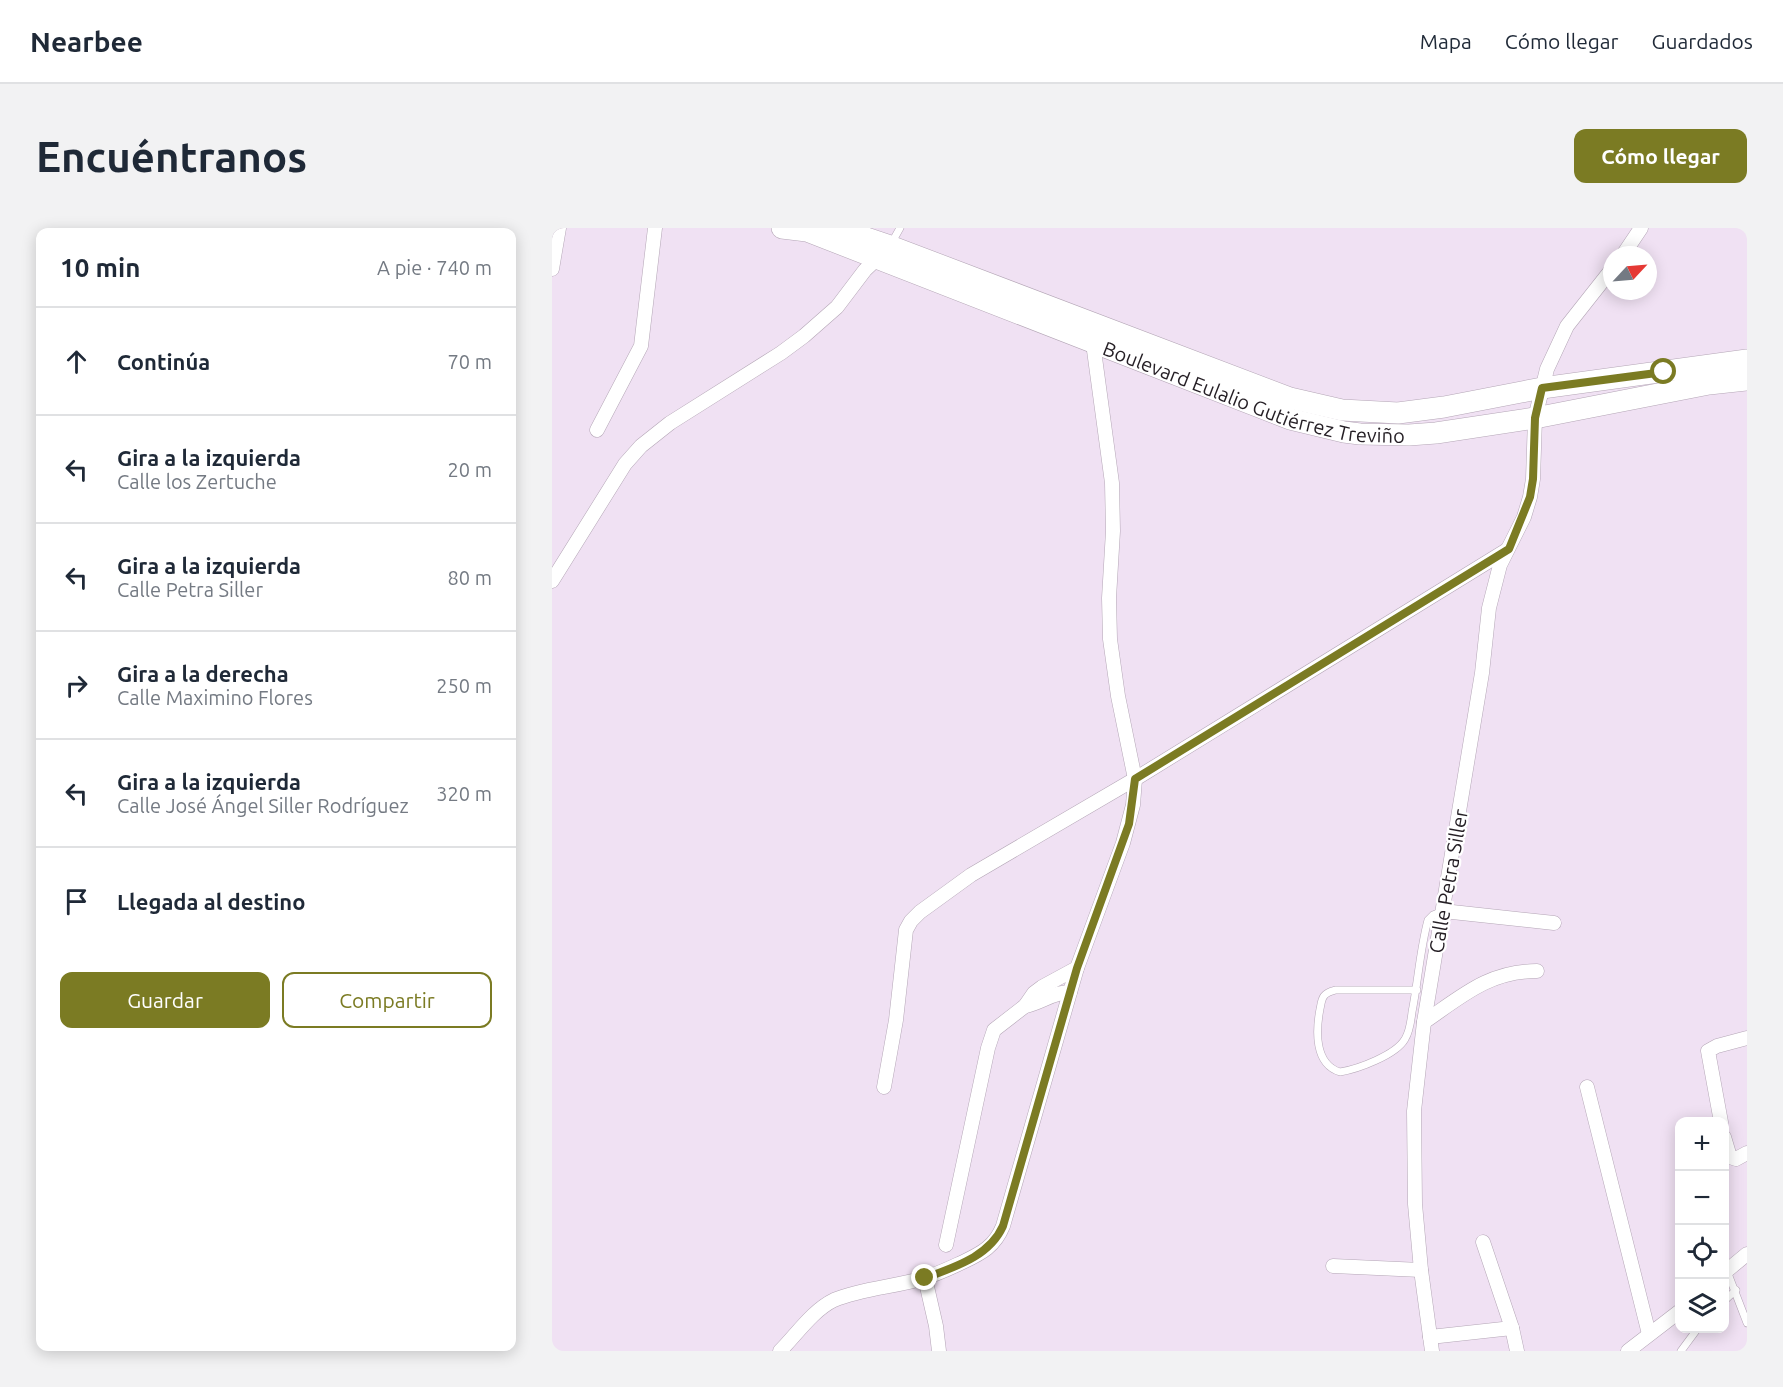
<!DOCTYPE html>
<html lang="es">
<meta charset="utf-8">
<style>
:root{--surface:#fff;--page:#f2f2f3;--text:#1f2937;--muted:#747a83;--line:#e0e1e3;--accent:#7b7b23}
body{margin:0;font-family:Ubuntu,sans-serif;background:var(--page);color:var(--text)}
.controls{position:absolute;right:18px;bottom:18px;display:grid;overflow:hidden;border-radius:12px;box-shadow:0 3px 15px #0003}
.controls button{width:54px;height:54px;display:grid;place-items:center;padding:0;border:0;border-bottom:2px solid var(--line);background:var(--surface);color:var(--text);font:30px sans-serif}
.compass{position:absolute;left:1051px;top:18px;width:54px;height:54px;border-radius:50%;background:var(--surface);box-shadow:0 3px 15px #0003;rotate:64deg}
.stop{position:absolute;width:18px;height:18px;margin:-14px;border:4px solid #7b7b23;border-radius:50%;background:#fff}
.stop.end{background:#7b7b23;border-color:#fff;box-shadow:0 2px 6px #0008}
.list{margin:0;padding:0;list-style:none}
h2{display:flex;justify-content:space-between;align-items:center;height:78px;margin:0;padding:0 24px;font-size:26px}
h2 small{font-size:20px;font-weight:400;color:var(--muted)}
.list li{display:grid;grid-template-columns:39px 1fr auto;gap:18px;align-items:center;box-sizing:border-box;height:108px;padding:0 24px;border-top:2px solid var(--line)}
.list b{display:block;font-size:22px;white-space:nowrap}
.list p{margin:0;font-size:20px;white-space:nowrap;color:var(--muted)}
.list em{font-size:20px;font-style:normal;color:var(--muted)}
.actions{display:flex;gap:12px;padding:18px 24px}
.actions a{flex:1;padding:14px 0;border:2px solid var(--accent);border-radius:12px;text-align:center;font-size:21px;color:var(--accent)}
.actions .main{background:var(--accent);color:#fff}
.icon{flex:none;width:33px;height:33px;fill:none;stroke:currentColor;stroke-width:2;stroke-linecap:round;stroke-linejoin:round}
.map{position:relative;flex:none;width:1195px;height:1123px;overflow:hidden;border-radius:12px}
header{display:flex;align-items:center;gap:36px;box-sizing:border-box;height:84px;padding:0 30px;background:var(--surface);border-bottom:2px solid var(--line)}
header strong{font-size:28px}
nav{display:flex;gap:33px;margin-inline-start:auto;font-size:21px}
.intro{display:flex;align-items:center;justify-content:space-between;box-sizing:border-box;height:144px;padding:0 36px}
h1{margin:0;font-size:42px}
.button{padding:15px 27px;border-radius:12px;background:var(--accent);color:#fff;font-size:21px;font-weight:700}
main{display:flex;gap:36px;padding:0 36px}
aside{flex:1;background:var(--surface);border-radius:12px;box-shadow:0 3px 15px #0003}
.map>svg:first-child{display:block}
.lines{fill:none;stroke-linecap:round;stroke-linejoin:round}
.service-casing{stroke:#b4a6b6;stroke-width:8}
.minor-casing{stroke:#b4a6b6;stroke-width:15}
.primary-casing{stroke:#b4a6b6;stroke-width:22}
.service{stroke:#fff;stroke-width:7}
.minor{stroke:#fff;stroke-width:14}
.primary{stroke:#fff;stroke-width:21}
.route{stroke:#7b7b23;stroke-width:8}
.labels{text-anchor:middle;dominant-baseline:central;stroke-width:4.5;stroke-linejoin:round;paint-order:stroke}
.street-label{font-size:20px;fill:#241e24;stroke:#fff}
</style>
<header>
<strong>Nearbee</strong>
<nav><a>Mapa</a><a>Cómo llegar</a><a>Guardados</a></nav>
</header>
<div class="intro"><h1>Encuéntranos</h1><a class="button">Cómo llegar</a></div>
<main>
<aside>
<h2>10 min<small>A pie · 740 m</small></h2>
<ul class="list">
<li><svg class="icon" aria-label="ahead" viewBox="0 0 24 24"><path d="M12 20V5M6 11l6-6 6 6"/></svg><div><b>Continúa</b></div><em>70 m</em></li>
<li><svg class="icon" aria-label="left" viewBox="0 0 24 24"><path d="M17 20v-9H6M10 6l-5 5 5 5"/></svg><div><b>Gira a la izquierda</b><p>Calle los Zertuche</p></div><em>20 m</em></li>
<li><svg class="icon" aria-label="left" viewBox="0 0 24 24"><path d="M17 20v-9H6M10 6l-5 5 5 5"/></svg><div><b>Gira a la izquierda</b><p>Calle Petra Siller</p></div><em>80 m</em></li>
<li><svg class="icon" aria-label="right" viewBox="0 0 24 24"><path d="M7 20v-9h11M14 6l5 5-5 5"/></svg><div><b>Gira a la derecha</b><p>Calle Maximino Flores</p></div><em>250 m</em></li>
<li><svg class="icon" aria-label="left" viewBox="0 0 24 24"><path d="M17 20v-9H6M10 6l-5 5 5 5"/></svg><div><b>Gira a la izquierda</b><p>Calle José Ángel Siller Rodríguez</p></div><em>320 m</em></li>
<li><svg class="icon" aria-label="arrive" viewBox="0 0 24 24"><path d="M6 21V4h12l-3 4 3 4H6"/></svg><div><b>Llegada al destino</b></div></li>
</ul>
<div class="actions"><a class="main">Guardar</a><a>Compartir</a></div>
</aside>
<div class="map">
<svg width="1195" height="1123" viewBox="0 0 1195 1123">
<rect width="100%" height="100%" fill="#f0e1f3"/>
<g class="lines">
<defs>
<g id="service">
<polyline points="339,16 348,0"/>
<path d="M865 762H784C780 763 775 764 772 768 769 772 769 777 768 781 764 802 762 836 788 844 806 841 844 827 853 811 858 803 859 792 860 784 866 754 868 721 876 692L881 687 891 683"/>
<polyline points="1175,1043 1195,1095"/>
<polyline points="1172,1073 1184,1062"/>
<polyline points="1129,1123 1146,1100"/>
</g>
<g id="minor">
<polyline points="1071,27 1089,0"/>
<polyline points="0,41 7,0"/>
<polyline points="45,202 89,118 103,0"/>
<polyline points="0,353 73,236 89,218 118,195 229,125 252,108 285,79 313,42 330,26"/>
<polyline points="891,683 1002,695"/>
<path d="M473 778C489 775 501 764 518 764"/>
<path d="M872 794C910 768 937 743 985 743"/>
<polyline points="332,859 344,792 354,702 359,693 368,684 419,647 583,551 955,322"/>
<polyline points="1035,859 1097,1106"/>
<polyline points="1169,894 1156,823 1165,818 1195,810"/>
<polyline points="1172,909 1178,929 1184,931 1195,925"/>
<polyline points="931,1014 960,1100 965,1123"/>
<polyline points="394,1017 436,820 442,802 473,778 482,765 490,759 525,740"/>
<polyline points="781,1038 869,1042"/>
<polyline points="1172,1045 1195,1026"/>
<polyline points="373,1050 384,1098 387,1123"/>
<polyline points="878,1109 960,1100"/>
<path d="M228 1123C244 1107 261 1082 282 1072 311 1060 343 1059 372 1050 386 1046 398 1040 411 1034 430 1025 443 1018 451 998L525 740 571 615 581 577 583 551 566 468 558 411 557 370 561 303 560 255 541 115"/>
<polyline points="880,1123 869,1042 863,976 862,883 872,794 930,445 937,380 948,337 972,289 978,269 981,251 983,190 995,141 1015,98 1060,41"/>
<polyline points="1076,1123 1128,1083"/>
</g>
<g id="primary">
<path id="s1" d="M230 0 255 3 738 191 792 204 808 206 857 207 884 205 983 190 1157 156 1195 152"/>
<polyline points="285,0 338,18 738,170 790,182 846,185 892,179 990,160 1195,132"/>
</g>
</defs>
<!-- service casing -->
<use href="#service" class="service-casing"/>
<!-- minor casing -->
<use href="#minor" class="minor-casing"/>
<!-- primary casing -->
<use href="#primary" class="primary-casing"/>
<!-- service -->
<use href="#service" class="service"/>
<!-- minor -->
<use href="#minor" class="minor"/>
<!-- primary -->
<use href="#primary" class="primary"/>
</g>
<g class="lines">
<!-- route -->
<path class="route" d="M373 1050C402 1039 437 1029 451 998L525 740 577 596 583 551 957 321 978 269 981 251 983 190 990 160 1112 144"/>
</g>
<g class="labels">
<!-- street labels -->
<g class="street-label">
<text stroke="none"><textPath href="#s1" startOffset="502">Boulevard Eulalio Gutiérrez Treviño</textPath></text>
<text transform="translate(896 653) rotate(-80)">Calle Petra Siller</text>
</g>
</g>
</svg>
<div class="controls">
<button>+</button>
<button>−</button>
<button><svg class="icon" aria-label="locate" viewBox="0 0 24 24"><circle cx="12" cy="12" r="6"/><path d="M12 2v4M12 18v4M2 12h4M18 12h4"/></svg></button>
<button><svg class="icon" aria-label="layers" viewBox="0 0 24 24"><path d="M12 4l9 5-9 5-9-5zM3 14l9 5 9-5"/></svg></button>
</div>
<svg class="compass" viewBox="-18 -18 36 36"><path d="M0-13l5 13h-10z" fill="#e53935"/><path d="M0 13l5-13h-10z" fill="#747a83"/></svg>
<div class="stop" style="left:1112px;top:144px"></div>
<div class="stop end" style="left:373px;top:1050px"></div>
</div>
</main>
